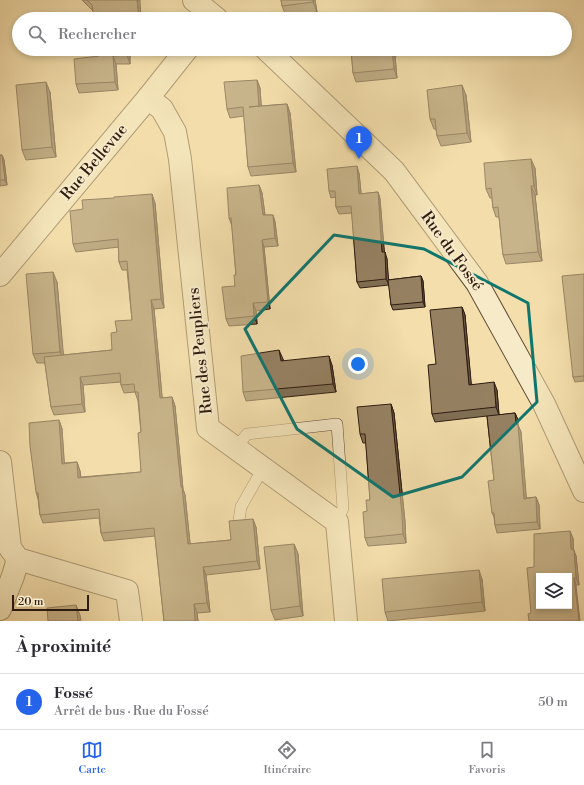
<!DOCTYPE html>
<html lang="fr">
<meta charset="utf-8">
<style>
:root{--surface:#fff;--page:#f2f2f3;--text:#2b2b33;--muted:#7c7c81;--line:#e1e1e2;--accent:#2563eb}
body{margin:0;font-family:"Libre Bodoni",serif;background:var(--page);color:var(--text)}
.controls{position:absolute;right:12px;bottom:12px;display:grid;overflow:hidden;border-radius:0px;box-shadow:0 2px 6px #0003}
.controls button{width:36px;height:36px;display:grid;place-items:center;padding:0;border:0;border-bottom:1px solid var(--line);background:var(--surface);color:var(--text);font:20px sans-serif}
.scale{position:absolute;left:12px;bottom:10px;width:77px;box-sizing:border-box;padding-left:4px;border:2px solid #2f1c11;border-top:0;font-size:11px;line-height:14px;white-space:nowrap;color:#2f1c11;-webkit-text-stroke:3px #f7eac9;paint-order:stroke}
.you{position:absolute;left:358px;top:364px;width:14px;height:14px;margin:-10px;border:3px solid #fff;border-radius:50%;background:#1a73e8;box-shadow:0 0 0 6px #1a73e833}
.badge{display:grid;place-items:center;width:26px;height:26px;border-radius:50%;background:var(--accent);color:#fff;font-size:13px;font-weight:700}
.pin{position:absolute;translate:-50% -33px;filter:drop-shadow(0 1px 2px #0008)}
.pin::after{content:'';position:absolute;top:21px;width:14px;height:12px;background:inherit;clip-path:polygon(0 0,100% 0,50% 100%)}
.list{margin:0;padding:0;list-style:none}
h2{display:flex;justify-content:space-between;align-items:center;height:52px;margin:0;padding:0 16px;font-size:17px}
h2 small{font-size:13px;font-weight:400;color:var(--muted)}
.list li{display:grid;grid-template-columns:26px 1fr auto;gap:12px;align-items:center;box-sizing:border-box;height:56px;padding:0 16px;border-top:1px solid var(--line)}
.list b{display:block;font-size:15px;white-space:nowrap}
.list p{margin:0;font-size:13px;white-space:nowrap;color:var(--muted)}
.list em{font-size:13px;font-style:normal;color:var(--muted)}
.icon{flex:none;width:22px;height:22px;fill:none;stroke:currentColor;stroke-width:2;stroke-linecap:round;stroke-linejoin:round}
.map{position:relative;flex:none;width:584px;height:621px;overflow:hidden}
.search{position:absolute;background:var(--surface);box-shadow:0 2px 6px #0003;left:12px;right:12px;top:12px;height:44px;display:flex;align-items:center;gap:10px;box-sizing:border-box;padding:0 14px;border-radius:22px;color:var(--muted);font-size:15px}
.sheet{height:108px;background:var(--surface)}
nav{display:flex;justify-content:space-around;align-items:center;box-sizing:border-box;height:56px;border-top:1px solid var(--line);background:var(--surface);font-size:11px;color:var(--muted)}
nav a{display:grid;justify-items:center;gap:2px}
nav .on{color:var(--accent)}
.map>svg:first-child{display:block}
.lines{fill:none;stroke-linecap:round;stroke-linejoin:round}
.service-casing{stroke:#604c38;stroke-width:12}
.minor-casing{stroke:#604c38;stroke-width:24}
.service{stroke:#f7eac9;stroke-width:11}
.minor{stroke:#f7eac9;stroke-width:22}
.wall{fill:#806f54;stroke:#2f1c11}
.shaded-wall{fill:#685a45;stroke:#2f1c11}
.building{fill:#958162;stroke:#2f1c11;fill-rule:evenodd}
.marked{fill:none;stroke:#0f766e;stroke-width:3;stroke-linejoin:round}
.labels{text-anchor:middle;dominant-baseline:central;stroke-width:4;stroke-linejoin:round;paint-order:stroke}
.street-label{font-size:16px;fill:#2f1c11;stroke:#f7eac9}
</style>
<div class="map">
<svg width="584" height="621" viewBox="0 0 584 621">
<rect width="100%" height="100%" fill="#f3deac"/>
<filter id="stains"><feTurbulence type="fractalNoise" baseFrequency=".005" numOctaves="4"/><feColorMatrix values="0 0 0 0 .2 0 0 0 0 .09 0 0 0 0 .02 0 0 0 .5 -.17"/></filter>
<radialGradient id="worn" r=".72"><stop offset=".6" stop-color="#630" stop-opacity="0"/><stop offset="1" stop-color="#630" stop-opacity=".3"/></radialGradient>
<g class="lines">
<defs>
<g id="service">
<polyline points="236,448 247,434 337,424 343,508 337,522"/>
<polyline points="239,520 241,507 263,468"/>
</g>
<g id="minor">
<polyline points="194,0 217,19"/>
<polyline points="266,49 394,171 477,283 544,404 584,491"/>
<polyline points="148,98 162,109 175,132 180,159 208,428 337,522 346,621"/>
<polyline points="0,275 148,98 187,49"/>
<polyline points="0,462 10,548 18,559 127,591 131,621"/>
<polyline points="0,609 13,576 18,559"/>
</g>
</defs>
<!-- service casing -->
<use href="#service" class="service-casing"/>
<!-- minor casing -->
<use href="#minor" class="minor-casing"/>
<!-- service -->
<use href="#service" class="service"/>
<!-- minor -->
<use href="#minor" class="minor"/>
</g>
<!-- wall -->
<g class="wall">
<polygon points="82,0 140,0 93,11"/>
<polygon points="281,0 315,0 317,12 286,16 282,6"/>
<polygon points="98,49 143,49 144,53 130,55 130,64 116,64 118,90 79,93 76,84 99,56"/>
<polygon points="351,49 405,49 406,54 395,56 397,78 356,82 353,73"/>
<polygon points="257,80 260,88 261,106 287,104 290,113 296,172 251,176 248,167 244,116 230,118 227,109"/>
<polygon points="50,92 56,157 26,160 22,150"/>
<polygon points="466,95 471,142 441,146 437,136 436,129 434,129 430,119"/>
<polygon points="0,155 2,155 4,160 7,185 0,186"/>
<polygon points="535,168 537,195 535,195 542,261 506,264 503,255 499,217 496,217 493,208 492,198 490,198 486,189"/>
<polygon points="359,173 361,194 378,192 380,199 384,252 387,259 388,280 421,276 423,281 425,307 393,310 391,305 389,285 360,288 357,282 352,213 339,214 336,207 336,197 331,198 329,191"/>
<polygon points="259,185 262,193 265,215 273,215 275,222 278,246 264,247 270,309 256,311 257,324 229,326 226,319 235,286 236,275 232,226 229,218"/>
<polygon points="155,203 164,308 154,309 162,398 172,397 175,406 183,489 185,495 190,544 231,540 256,527 260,569 206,575 210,612 197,613 198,621 164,621 155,536 104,541 101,533 99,518 43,523 40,515 38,499 36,492 59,420 62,429 64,463 77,462 80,471 81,477 141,472 141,432 138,401 135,392 124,393 121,385 121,382 83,385 85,412 54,415 51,407 45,363 37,363 33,354 57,282 63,355 112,350 117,332 132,320 127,270 122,270 119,262 119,247 76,252 73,244"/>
<polygon points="584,274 584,381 575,382 573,377"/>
<polygon points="462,307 465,315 471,384 497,390 499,415 515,413 518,420 518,425 521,432 526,498 536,497 539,505 540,529 497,533 495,525 494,517 492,513 494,480 487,416 435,422 432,414 436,364"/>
<polygon points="283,359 283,361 332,365 336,392 246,401 243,392"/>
<polygon points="391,404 394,413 405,522 406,543 368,546 365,538 367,511 370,500 366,443 363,443 360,434"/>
<polygon points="573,538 573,549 576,556 579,585 576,585 534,567"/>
<polygon points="294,544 298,554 303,616 275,620 271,610"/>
<polygon points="482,579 485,611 388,621 385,612"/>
</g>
<!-- shaded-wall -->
<g class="shaded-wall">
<polygon points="137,0 140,0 141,19 139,19"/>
<polygon points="313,0 315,0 317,12 313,2"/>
<polygon points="127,49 128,49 130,55 130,64 127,55"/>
<polygon points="392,49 395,56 397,78 394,69"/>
<polygon points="113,56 116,64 118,90 115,82"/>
<polygon points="257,80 260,88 262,114 259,106"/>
<polygon points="46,82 50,92 56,157 52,147"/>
<polygon points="462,85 466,95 471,142 467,133"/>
<polygon points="287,104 290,113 296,172 293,163"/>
<polygon points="2,155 4,160 7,185 5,180"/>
<polygon points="531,159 535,168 537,195 534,186"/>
<polygon points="357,166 359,173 362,201 359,194"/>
<polygon points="259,185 262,193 266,223 263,215"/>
<polygon points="531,186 535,195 542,261 538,252"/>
<polygon points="378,192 380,199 385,259 382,252"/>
<polygon points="152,194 155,203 164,308 161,299"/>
<polygon points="273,215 275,222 278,246 275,238"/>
<polygon points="262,240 264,247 270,309 268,302"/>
<polygon points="385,252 387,259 389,285 386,279"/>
<polygon points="53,272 57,282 64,361 60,352"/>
<polygon points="421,276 423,281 425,307 423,302"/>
<polygon points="151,300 154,309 163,406 160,398"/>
<polygon points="253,303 256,311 257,324 254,316"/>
<polygon points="462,307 465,315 472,392 469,385"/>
<polygon points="279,350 283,359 284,370 281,361"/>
<polygon points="329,356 332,365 336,392 333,384"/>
<polygon points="80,377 83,385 85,412 82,404"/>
<polygon points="494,382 497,390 499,415 496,407"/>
<polygon points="172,397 175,406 183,489 185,495 191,552 188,544 181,487"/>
<polygon points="391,404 394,413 405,522 406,543 403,534"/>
<polygon points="515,413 518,420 518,431 516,424"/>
<polygon points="59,420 62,429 65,472 62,464"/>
<polygon points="518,425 521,432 527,506 524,499"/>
<polygon points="77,462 80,471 81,486 78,478"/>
<polygon points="536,497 539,505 540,529 537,522"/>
<polygon points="253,519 256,527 260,569 257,561"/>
<polygon points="570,531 573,538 574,556 571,549"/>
<polygon points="294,544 298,554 303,616 300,606"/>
<polygon points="574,550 576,556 579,585 576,578"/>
<polygon points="203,567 206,575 210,612 207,603"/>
<polygon points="479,570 482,579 485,611 482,602"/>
<polygon points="574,578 576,585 580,621 579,621"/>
<polygon points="194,604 197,613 198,621 195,621"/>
<polygon points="76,605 80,615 81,621 78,621"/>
</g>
<!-- building -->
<g class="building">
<polygon points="87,0 137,0 139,19 94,19 92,5"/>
<polygon points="281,0 313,0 313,2 282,6"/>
<polygon points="399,17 400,19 386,19"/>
<polygon points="98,49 127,49 127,55 113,56 115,82 76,84 74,59 99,56"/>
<polygon points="351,49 392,49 394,69 353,73"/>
<polygon points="257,80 259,106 249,107 287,104 293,163 248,167 243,107 227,109 224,82"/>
<polygon points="46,82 52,147 22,150 16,85"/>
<polygon points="462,85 467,133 437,136 435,119 430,119 427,90"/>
<polygon points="0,155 2,155 5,180 0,180"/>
<polygon points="531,159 534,186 531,186 538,252 503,255 498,207 493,208 491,188 486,189 484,163"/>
<polygon points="357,166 359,194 378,192 382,252 385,252 386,279 357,282 351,206 336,207 335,191 329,191 327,169"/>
<polygon points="259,185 263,215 273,215 275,238 262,240 268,302 253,303 254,316 226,319 222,287 235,286 234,275 236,275 231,218 229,218 227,188"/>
<polygon points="152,194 161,299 151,300 160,398 172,397 181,487 182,487 188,544 231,540 229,521 253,519 257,561 203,567 207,603 194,604 195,621 164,621 154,528 101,533 99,509 40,515 38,493 36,492 30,446 29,423 59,420 62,464 77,462 78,478 141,472 138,433 141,432 138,392 135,392 134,384 121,385 120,373 80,377 82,404 51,407 44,357 112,350 111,333 117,332 115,321 132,320 127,261 119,262 118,239 73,244 70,211 83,209 82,200 114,198 114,197"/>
<polygon points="53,272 60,352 33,354 26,274"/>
<polygon points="584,274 584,376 573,377 562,276"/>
<polygon points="421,276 423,302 391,305 388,280"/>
<polygon points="462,307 469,385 494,382 496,407 432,414 428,365 436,364 430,310"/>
<polygon points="279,350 281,361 329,356 333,384 243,392 241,356"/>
<polygon points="391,404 402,514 403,534 365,538 363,512 367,511 366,500 370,500 365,434 360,434 357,407"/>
<polygon points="515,413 516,424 518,425 524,499 536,497 537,522 495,525 494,513 492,513 488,481 494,480 487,416"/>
<path d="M570 531 571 549 574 550 576 578H574L579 621H529L528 614 531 613 527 568 534 567V534ZM539 576H569V606H539Z"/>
<polygon points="294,544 300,606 271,610 264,547"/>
<polygon points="479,570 482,602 385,612 382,579"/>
<polygon points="76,605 78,621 48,621 47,608"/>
</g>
<!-- marked area -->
<path d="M0 0H584V621H0ZM334 235 424 249 528 303 537 402 462 477 393 497 297 429 245 329Z" fill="#f3deac" fill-opacity=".55" fill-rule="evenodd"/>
<path class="marked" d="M334 235 424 249 528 303 537 402 462 477 393 497 297 429 245 329Z"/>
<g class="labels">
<!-- street labels -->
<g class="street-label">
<text transform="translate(94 162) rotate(-50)">Rue Bellevue</text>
<text transform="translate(452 251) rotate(54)">Rue du Fossé</text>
<text transform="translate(200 351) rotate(-96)">Rue des Peupliers</text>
</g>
</g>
<rect width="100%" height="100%" filter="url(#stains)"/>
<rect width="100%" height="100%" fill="url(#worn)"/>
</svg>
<div class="controls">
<button><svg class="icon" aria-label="layers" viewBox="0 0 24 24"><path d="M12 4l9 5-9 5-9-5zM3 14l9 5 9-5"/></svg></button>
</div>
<div class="scale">20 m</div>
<div class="you"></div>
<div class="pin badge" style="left:359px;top:159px">1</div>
<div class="search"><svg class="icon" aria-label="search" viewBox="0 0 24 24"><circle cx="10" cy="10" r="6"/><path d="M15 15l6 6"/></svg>Rechercher</div>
</div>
<section class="sheet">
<h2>À proximité<small></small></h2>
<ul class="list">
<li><span class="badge">1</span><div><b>Fossé</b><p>Arrêt de bus · Rue du Fossé</p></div><em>50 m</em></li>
</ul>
</section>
<nav>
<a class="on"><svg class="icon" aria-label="map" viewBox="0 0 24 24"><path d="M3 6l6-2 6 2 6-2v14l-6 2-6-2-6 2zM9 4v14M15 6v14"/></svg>Carte</a>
<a><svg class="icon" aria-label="directions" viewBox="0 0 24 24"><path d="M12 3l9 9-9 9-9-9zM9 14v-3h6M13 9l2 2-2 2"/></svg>Itinéraire</a>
<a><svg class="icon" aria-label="saved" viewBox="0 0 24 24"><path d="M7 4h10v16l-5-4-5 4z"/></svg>Favoris</a>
</nav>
